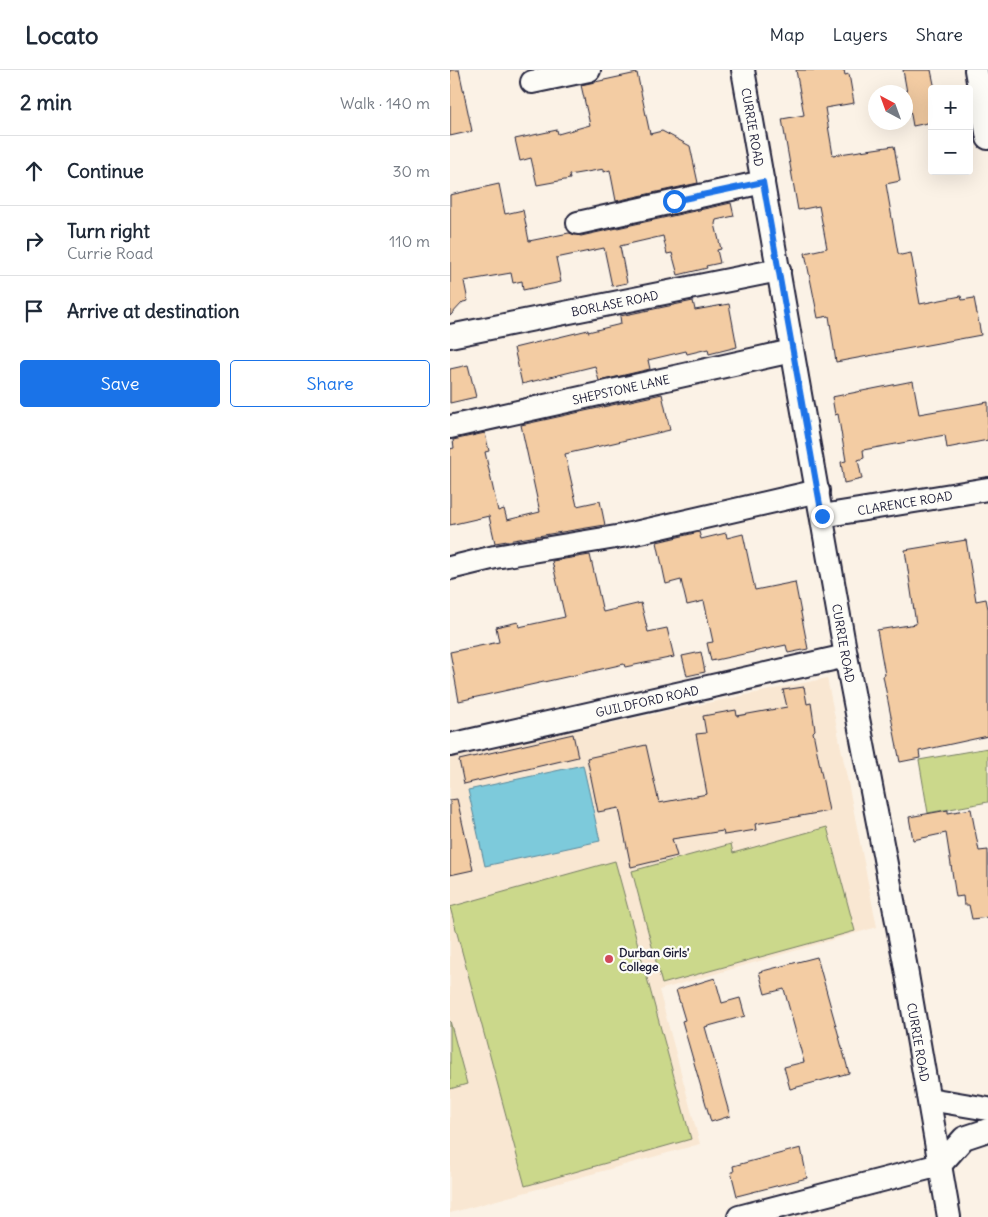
<!DOCTYPE html>
<meta charset="utf-8">
<style>
:root{--surface:#fff;--page:#f2f2f3;--text:#1f2937;--muted:#747a83;--line:#e0e1e3;--accent:#1a73e8}
body{margin:0;font-family:Delius,sans-serif;background:var(--page);color:var(--text)}
.controls{position:absolute;right:15px;top:15px;display:grid;overflow:hidden;border-radius:5px;box-shadow:0 5px 20px #0002}
.controls button{width:45px;height:45px;display:grid;place-items:center;padding:0;border:0;border-bottom:1px solid var(--line);background:var(--surface);color:var(--text);font:25px sans-serif}
.compass{position:absolute;left:418px;top:15px;width:45px;height:45px;border-radius:50%;background:var(--surface);box-shadow:0 5px 20px #0002;rotate:319deg}
.stop{position:absolute;width:15px;height:15px;margin:-11px;border:4px solid #1a73e8;border-radius:50%;background:#fff}
.stop.end{background:#1a73e8;border-color:#fff;box-shadow:0 1px 5px #0008}
.list{margin:0;padding:0;list-style:none}
h2{display:flex;justify-content:space-between;align-items:center;height:65px;margin:0;padding:0 20px;font-size:21px}
h2 small{font-size:16px;font-weight:400;color:var(--muted)}
.list li{display:grid;grid-template-columns:32px 1fr auto;gap:15px;align-items:center;box-sizing:border-box;height:70px;padding:0 20px;border-top:1px solid var(--line)}
.list b{display:block;font-size:19px;white-space:nowrap}
.list p{margin:0;font-size:16px;white-space:nowrap;color:var(--muted)}
.list em{font-size:16px;font-style:normal;color:var(--muted)}
.actions{display:flex;gap:10px;padding:15px 20px}
.actions a{flex:1;padding:11px 0;border:1px solid var(--accent);border-radius:5px;text-align:center;font-size:18px;color:var(--accent)}
.actions .main{background:var(--accent);color:#fff}
.icon{flex:none;width:28px;height:28px;fill:none;stroke:currentColor;stroke-width:2;stroke-linecap:round;stroke-linejoin:round}
.map{position:relative;flex:none;width:538px;height:1147px;overflow:hidden}
header{display:flex;align-items:center;gap:30px;box-sizing:border-box;height:70px;padding:0 25px;background:var(--surface);border-bottom:1px solid var(--line)}
header strong{font-size:24px}
nav{display:flex;gap:28px;margin-inline-start:auto;font-size:18px}
main{display:flex}
aside{flex:1;background:var(--surface)}
.map>svg:first-child{display:block}
.built{fill:#f9e7d2}
.green{fill:#cbd88b;stroke:#767d63}
.water{fill:#7dcadb;stroke:#59879b}
.building{fill:#f3cca3;stroke:#22223b}
.lines{fill:none;stroke-linecap:round;stroke-linejoin:round}
.minor-casing{stroke:#22223b;stroke-width:26}
.minor{stroke:#fdfcf7;stroke-width:22}
.route{stroke:#1a73e8;stroke-width:6}
.poi-dot{fill:#d1495b;stroke:#fdfcf7;stroke-width:2}
.labels{text-anchor:middle;dominant-baseline:central;stroke-width:4.5;stroke-linejoin:round;paint-order:stroke}
.street-label{font-size:12px;fill:#22223b;stroke:#fdfcf7}
.poi-label{font-size:12px;font-weight:bold;fill:#22223b;stroke:#fdfcf7;text-anchor:start}
</style>
<header>
<strong>Locato</strong>
<nav><a>Map</a><a>Layers</a><a>Share</a></nav>
</header>
<main>
<aside>
<h2>2 min<small>Walk · 140 m</small></h2>
<ul class="list">
<li><svg class="icon" aria-label="ahead" viewBox="0 0 24 24"><path d="M12 20V5M6 11l6-6 6 6"/></svg><div><b>Continue</b></div><em>30 m</em></li>
<li><svg class="icon" aria-label="right" viewBox="0 0 24 24"><path d="M7 20v-9h11M14 6l5 5-5 5"/></svg><div><b>Turn right</b><p>Currie Road</p></div><em>110 m</em></li>
<li><svg class="icon" aria-label="arrive" viewBox="0 0 24 24"><path d="M6 21V4h12l-3 4 3 4H6"/></svg><div><b>Arrive at destination</b></div></li>
</ul>
<div class="actions"><a class="main">Save</a><a>Share</a></div>
</aside>
<div class="map">
<svg width="538" height="1147" viewBox="0 0 538 1147">
<rect width="100%" height="100%" fill="#fbf2e6"/>
<filter id="ink" filterUnits="userSpaceOnUse"><feTurbulence type="fractalNoise" baseFrequency=".02" numOctaves="2"/><feDisplacementMap in="SourceGraphic" scale="10" xChannelSelector="R" yChannelSelector="G"/><feConvolveMatrix kernelMatrix="1 2 1 2 8 2 1 2 1" color-interpolation-filters="sRGB"/></filter>
<g filter="url(#ink)">
<!-- built -->
<polygon class="built" points="377,608 427,857 209,920 250,1074 0,1143 0,687"/>
<!-- green -->
<g class="green">
<polygon points="538,678 538,732 478,743 469,690"/>
<polygon points="377,757 405,861 212,914 182,801 281,774 283,783"/>
<polygon points="165,791 241,1069 75,1116 0,837"/>
<polygon points="0,951 17,1014 0,1019"/>
</g>
<!-- water -->
<polygon class="water" points="133,695 150,771 35,796 18,720"/>
<!-- building -->
<g class="building">
<polygon points="0,0 9,0 22,61 0,66"/>
<polygon points="346,0 394,0 395,5 399,4 404,33 375,38 383,85 444,76 450,111 436,114 448,183 451,185 461,183 470,234 511,226 512,230 524,228 531,265 386,292 379,246 368,248 355,183 377,178 369,136 348,140 332,49 354,45"/>
<polygon points="453,0 481,0 485,19 482,19 482,52 463,56"/>
<polygon points="187,3 200,64 212,61 240,76 248,113 166,131 160,100 154,102 154,99 119,105 120,109 87,115 81,88 70,91 65,69 107,60 108,64 140,55 131,15"/>
<polygon points="49,114 55,144 73,140 79,171 119,163 131,166 281,133 284,146 266,150 265,154 271,179 267,180 270,193 256,196 257,198 228,205 222,183 217,184 213,166 170,176 177,213 162,216 154,178 106,188 111,212 73,220 72,211 63,213 61,203 14,211 18,231 13,232 0,246 0,125"/>
<polygon points="243,231 245,240 279,234 287,277 259,284 258,279 237,284 236,281 198,290 200,299 149,311 145,296 72,314 64,278 138,260 138,262 171,254 170,246"/>
<polygon points="18,295 26,327 0,333 0,299"/>
<polygon points="463,311 469,344 538,332 538,370 497,378 495,365 413,380 414,388 408,390 412,409 394,413 391,392 396,391 388,344 385,345 382,327"/>
<polygon points="212,324 220,360 115,384 127,436 150,431 155,455 45,473 39,446 0,455 0,379 4,378 3,370 35,363 39,381 35,382 48,441 54,439 57,450 90,442 71,355"/>
<polygon points="249,462 251,469 276,463 277,468 293,464 305,520 345,512 358,579 338,583 336,575 261,591 257,573 263,572 254,531 237,535 231,510 216,514 207,472"/>
<polygon points="516,470 526,531 536,529 538,539 538,666 469,681 470,688 450,692 433,606 435,605 427,560 466,554 455,480"/>
<polygon points="140,485 153,542 191,533 198,562 217,558 224,587 175,597 174,594 9,631 0,582 49,572 46,557 68,552 69,557 115,547 102,491"/>
<polygon points="251,582 255,602 237,606 232,586"/>
<polygon points="354,617 357,634 361,633 365,660 363,662 379,741 305,754 306,760 274,765 273,761 222,769 227,786 181,797 169,738 148,742 137,688 196,675 209,733 257,724 246,664 256,663 253,646 286,640 287,646 337,637 333,620"/>
<polygon points="123,664 128,687 14,714 9,690"/>
<polygon points="7,729 23,800 0,805 0,730"/>
<polygon points="521,739 529,781 538,780 538,847 522,849 519,835 514,835 513,826 506,827 496,763 463,770 459,747 498,740 498,743"/>
<polygon points="367,887 399,1003 340,1019 334,997 354,992 334,919 315,924 309,902"/>
<polygon points="265,908 272,933 290,928 295,946 255,957 280,1046 261,1052 232,951 235,950 226,920"/>
<polygon points="351,1078 357,1108 287,1126 281,1102 284,1102 283,1096"/>
</g>
<g class="lines">
<defs>
<g id="minor">
<path id="s1" d="M293 0 396 586 455 893 499 1147"/>
<polyline points="526,0 538,68"/>
<polyline points="82,12 139,0"/>
<polyline points="128,153 313,112"/>
<path id="s2" d="M0 266 329 200"/>
<path id="s3" d="M0 357 342 281"/>
<path id="s4" d="M372 446 538 419"/>
<polyline points="0,498 45,487 172,466 368,421"/>
<path id="s5" d="M0 675 396 586"/>
<polyline points="479,1029 538,1039"/>
<polyline points="289,1147 490,1095 514,1068 538,1060"/>
</g>
</defs>
<!-- minor casing -->
<use href="#minor" class="minor-casing"/>
<!-- minor -->
<use href="#minor" class="minor"/>
</g>
</g>
<g class="lines" filter="url(#ink)">
<!-- route -->
<polyline class="route" points="224,131 313,112 372,446"/>
</g>
<!-- markers -->
<circle class="poi-dot" cx="159" cy="889" r="5"/>
<g class="labels">
<!-- street labels -->
<g class="street-label">
<text stroke="none"><textPath href="#s1" startOffset="58">CURRIE ROAD</textPath></text>
<text stroke="none"><textPath href="#s2" startOffset="168">BORLASE ROAD</textPath></text>
<text stroke="none"><textPath href="#s3" startOffset="175">SHEPSTONE LANE</textPath></text>
<text stroke="none"><textPath href="#s4" startOffset="84">CLARENCE ROAD</textPath></text>
<text stroke="none"><textPath href="#s1" startOffset="582">CURRIE ROAD</textPath></text>
<text stroke="none"><textPath href="#s5" startOffset="202">GUILDFORD ROAD</textPath></text>
<text stroke="none"><textPath href="#s1" startOffset="988">CURRIE ROAD</textPath></text>
</g>
<!-- poi labels -->
<g class="poi-label">
<text x="169" y="882">Durban Girls'<tspan x="169" dy="14">College</tspan></text>
</g>
</g>
</svg>
<div class="controls">
<button>+</button>
<button>−</button>
</div>
<svg class="compass" viewBox="-18 -18 36 36"><path d="M0-13l5 13h-10z" fill="#e53935"/><path d="M0 13l5-13h-10z" fill="#747a83"/></svg>
<div class="stop" style="left:224px;top:131px"></div>
<div class="stop end" style="left:372px;top:446px"></div>
</div>
</main>
